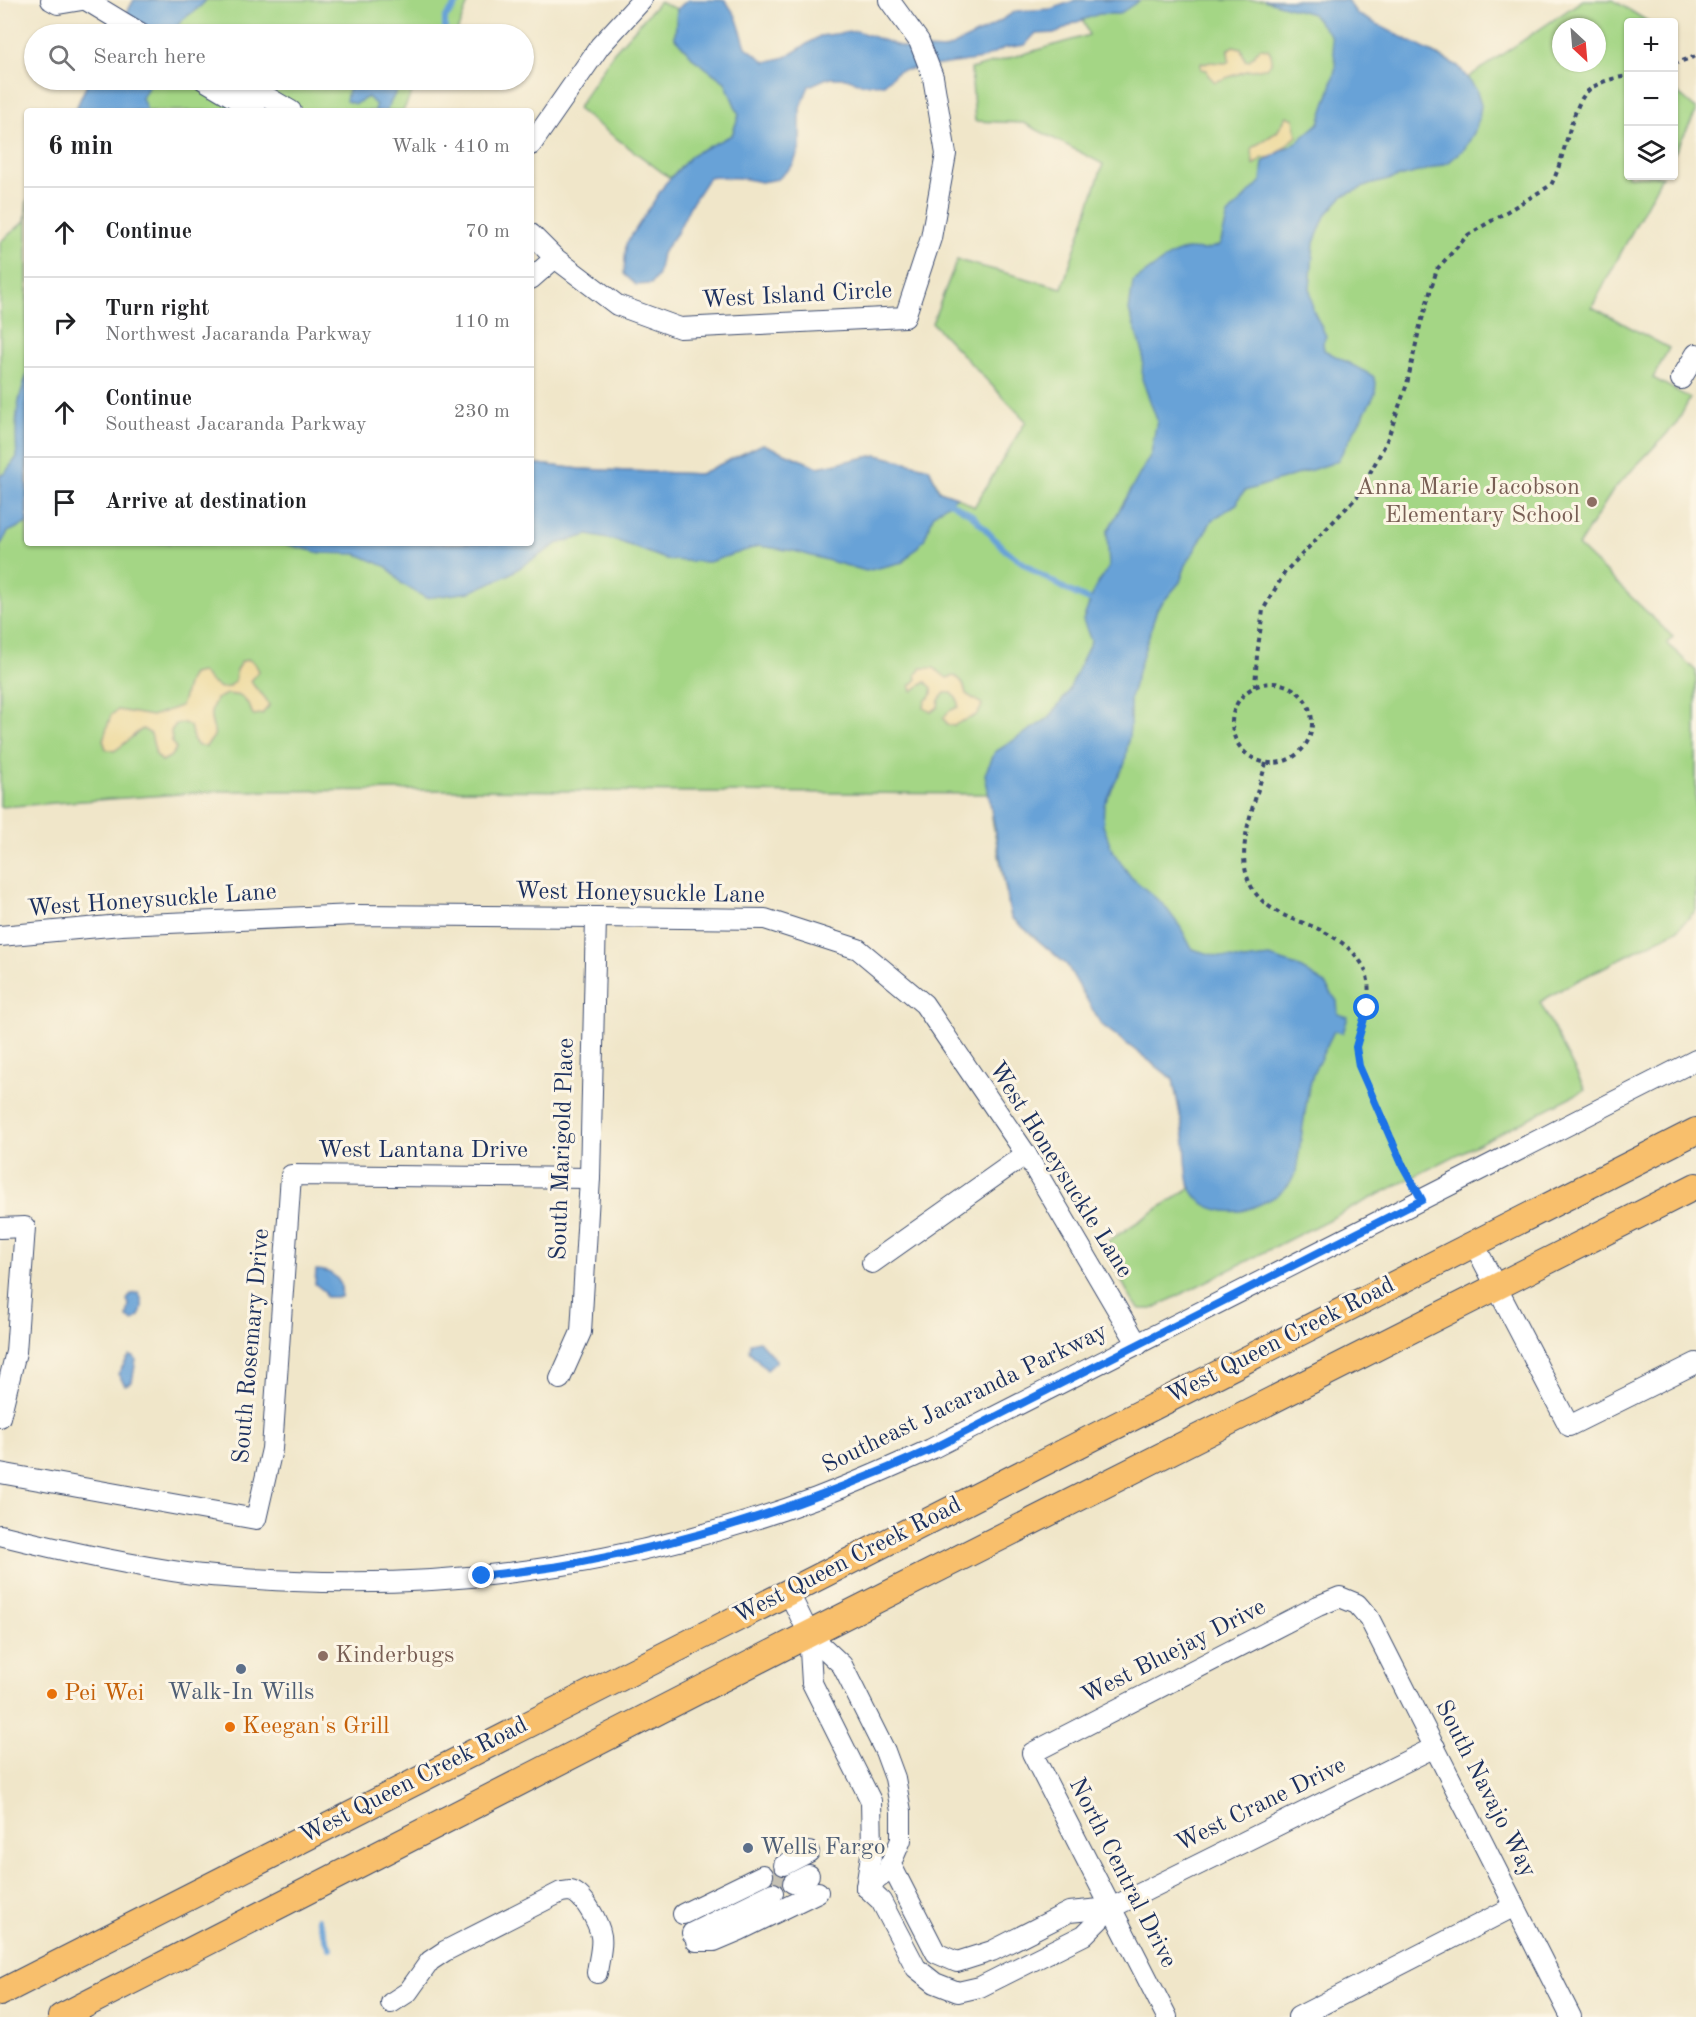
<!DOCTYPE html>
<meta charset="utf-8">
<style>
:root{--surface:#fff;--page:#f2f2f2;--text:#202124;--muted:#757577;--line:#e0e0e0}
body{margin:0;font-family:"Old Standard TT",serif;background:var(--page);color:var(--text)}
.controls{position:absolute;right:18px;top:18px;display:grid;overflow:hidden;border-radius:6px;box-shadow:0 2px 4px #0004}
.controls button{width:54px;height:54px;display:grid;place-items:center;padding:0;border:0;border-bottom:2px solid var(--line);background:var(--surface);color:var(--text);font:30px sans-serif}
.compass{position:absolute;left:1552px;top:18px;width:54px;height:54px;border-radius:50%;background:var(--surface);box-shadow:0 2px 4px #0004;rotate:154deg}
.stop{position:absolute;width:18px;height:18px;margin:-14px;border:4px solid #1a73e8;border-radius:50%;background:#fff}
.stop.end{background:#1a73e8;border-color:#fff;box-shadow:0 2px 6px #0008}
.list{margin:0;padding:0;list-style:none}
h2{display:flex;justify-content:space-between;align-items:center;height:78px;margin:0;padding:0 24px;font-size:26px}
h2 small{font-size:20px;font-weight:400;color:var(--muted)}
.list li{display:grid;grid-template-columns:39px 1fr auto;gap:18px;align-items:center;box-sizing:border-box;height:90px;padding:0 24px;border-top:2px solid var(--line)}
.list b{display:block;font-size:22px;white-space:nowrap}
.list p{margin:0;font-size:20px;white-space:nowrap;color:var(--muted)}
.list em{font-size:20px;font-style:normal;color:var(--muted)}
.icon{flex:none;width:33px;height:33px;fill:none;stroke:currentColor;stroke-width:2;stroke-linecap:round;stroke-linejoin:round}
.map{position:relative;flex:none;width:1696px;height:2017px;overflow:hidden}
.search{position:absolute;background:var(--surface);box-shadow:0 2px 4px #0004;left:24px;top:24px;width:510px;height:66px;display:flex;align-items:center;gap:15px;box-sizing:border-box;padding:0 21px;border-radius:33px;color:var(--muted);font-size:22px}
.panel{position:absolute;background:var(--surface);box-shadow:0 2px 4px #0004;left:24px;top:108px;width:510px;height:438px;border-radius:6px}
.map>svg:first-child{display:block}
.green{fill:#a4d685;stroke:#608272;stroke-width:1.5;fill-rule:evenodd}
.sand{fill:#eeda9e;stroke:#84847e;stroke-width:1.5}
.water{fill:#67a2d7;stroke:#41689a;stroke-width:1.5}
.lines{fill:none;stroke-linecap:round;stroke-linejoin:round}
.stream{stroke:#67a2d7;stroke-width:6}
.minor-tunnel{stroke:#c5c1b4;stroke-width:20;stroke-dasharray:20 10;stroke-linecap:butt}
.minor-casing{stroke:#3b4a6e;stroke-width:22}
.major-casing{stroke:#3b4a6e;stroke-width:28}
.path{stroke:#3b4a6e;stroke-width:4;stroke-dasharray:4.5 4.5;stroke-linecap:butt}
.minor{stroke:#fff;stroke-width:20}
.major{stroke:#f8bf6c;stroke-width:26}
.route{stroke:#1a73e8;stroke-width:8}
.education-dot{fill:#8d6e63;stroke:#fcf5e5;stroke-width:2}
.service-dot{fill:#5c6f8a;stroke:#fcf5e5;stroke-width:2}
.food-dot{fill:#e8710a;stroke:#fcf5e5;stroke-width:2}
.labels{text-anchor:middle;dominant-baseline:central;stroke-width:6;stroke-linejoin:round;paint-order:stroke}
.street-label{font-size:24px;fill:#1b2f5e;stroke:#fcf5e5}
.education-label{font-size:24px;fill:#785e54;stroke:#fcf5e5;text-anchor:end}
.service-label{font-size:24px;fill:#4e5e75;stroke:#fcf5e5}
.food-label{font-size:24px;fill:#c56008;stroke:#fcf5e5;text-anchor:start}
</style>
<div class="map">
<svg width="1696" height="2017" viewBox="0 0 1696 2017">
<rect width="100%" height="100%" fill="#fcf5e5"/>
<filter id="ink" filterUnits="userSpaceOnUse"><feTurbulence type="fractalNoise" baseFrequency=".0167" numOctaves="2"/><feDisplacementMap in="SourceGraphic" scale="12" xChannelSelector="R" yChannelSelector="G"/><feConvolveMatrix kernelMatrix="1 2 1 2 8 2 1 2 1" color-interpolation-filters="sRGB"/></filter>
<filter id="wash" filterUnits="userSpaceOnUse"><feTurbulence type="fractalNoise" baseFrequency=".008" numOctaves="4" result="noise"/><feDisplacementMap in="SourceGraphic" scale="24" xChannelSelector="R" yChannelSelector="G"/><feGaussianBlur stdDeviation="1.35" result="paint"/><feColorMatrix in="noise" values="0 0 0 0 0 0 0 0 0 0 0 0 0 0 0 0 0 1.4 0 .05"/><feComposite in="paint" operator="in"/></filter>
<g filter="url(#wash)">
<rect width="100%" height="100%" fill="#f0e6c9"/>
<!-- green -->
<g class="green">
<polygon points="134,0 469,0 456,34 115,34"/>
<path d="M1075 0H1347L1357 14 1415 45 1438 55 1458 66 1467 78 1583 0H1613L1649 22H1628V176H1662L1592 307 1669 348 1653 378 1690 398 1677 423 1614 489 1578 546 1673 637 1667 643 1696 671V910L1677 930 1565 987 1540 1002 1585 1090 1152 1309H1140L1132 1300 1102 1245 1190 1188 1185 1140 1173 1079 1101 1024 1067 965 1011 917 993 825 989 794 447 790 221 791 0 807V242L25 221 27 199V543H531V463L580 469 700 474 763 444 818 467 877 455 929 468 940 491 957 497 974 507 1026 421 932 323 957 260 1062 288 1103 164 1024 123 975 121 971 69 1089 35ZM1561 27H1597V63H1561Z"/>
<polygon points="659,2 677,9 675,38 695,60 725,82 739,115 732,135 693,154 670,178 577,109 613,53"/>
<polygon points="89,80 418,80 403,111 75,111"/>
<polygon points="1674,90 1696,109 1696,112 1674,154"/>
</g>
<!-- sand -->
<g class="sand">
<polygon points="1233,46 1241,48 1245,60 1249,61 1260,48 1268,49 1271,54 1271,63 1266,68 1246,71 1215,82 1208,75 1207,70 1201,69 1201,63 1206,64 1207,62 1226,63 1229,61 1228,50"/>
<polygon points="1287,116 1294,119 1297,136 1273,157 1263,158 1253,165 1252,148 1277,132"/>
<path d="M248 659 255 664 259 671 251 681C256 692 267 695 269 706L262 714 253 715 249 705 241 696 227 694 216 699C213 705 210 711 211 719 214 735 219 732 206 746H198L193 739 190 726 184 723 176 724 171 731 172 741 176 749 170 757 162 761 156 755 151 734 143 729C132 735 125 745 114 751L106 749 103 740 111 715 118 710 152 716 181 706C186 694 185 684 192 674L201 672 212 683 220 688 229 687 235 681 236 670 241 662Z"/>
<path d="M921 668H934L947 678 954 676C963 680 964 685 966 694L982 704C979 721 964 717 954 726L948 725 943 718 949 711 958 707V701L952 693H945L939 700 938 707 931 712 924 708 925 701 932 695V688L926 682 912 691 910 686 917 679 916 675Z"/>
</g>
<!-- water -->
<g class="water">
<path d="M134 0H206C195 15 180 15 173 34H115Z"/>
<polygon points="688,0 725,0 736,16 746,47 766,62 786,57 820,36 857,31 905,48 944,50 987,29 1016,11 1051,9 1076,0 1140,0 1119,14 1099,14 1074,23 1057,33 1035,34 1025,45 1004,48 982,59 898,71 884,84 863,84 846,78 827,78 809,86 800,108 800,147 793,165 778,179 761,182 741,178 709,177 690,206 677,233 662,253 658,275 651,284 636,285 624,274 626,244 665,184 693,154 732,135 739,115 725,82 695,60 675,38 677,9"/>
<path d="M1264 0H1347L1357 14 1458 66 1476 89 1481 105 1479 119 1474 133 1465 148 1449 162 1430 169 1369 185 1343 196 1325 216 1314 243 1310 288 1313 310 1326 336 1323 343 1324 350 1373 376 1376 382 1375 394 1338 460 1330 464 1245 491 1238 499V503L1212 520 1186 565 1180 582 1157 609 1130 698V728L1125 763 1104 805 1103 825 1113 852 1131 877 1164 905 1181 928 1192 949 1217 956 1244 960 1270 957 1297 966 1324 983 1337 1001 1338 1014 1348 1017 1343 1033 1334 1031 1313 1074 1308 1093 1296 1172C1287 1193 1271 1200 1251 1208 1230 1216 1201 1210 1191 1189 1186 1179 1186 1154 1185 1143 1182 1121 1177 1100 1173 1079L1101 1024 1067 965 1011 917 985 774 995 752 1049 718 1067 694 1091 641 1083 620 1095 588 1109 567 1107 532 1151 454 1157 420 1142 379 1143 352 1129 311 1133 282 1171 255 1187 249 1205 250 1220 245 1228 215 1261 181 1263 162 1297 142 1319 123 1330 90 1336 66 1331 36 1312 14Z"/>
<polygon points="89,80 152,80 142,98 147,111 75,111"/>
<polygon points="371,80 410,80 397,90 386,111 375,111 376,105 368,97 355,104 346,101 348,90"/>
<path d="M27 375V523L8 532 0 546V476L5 473 17 457C15 426 15 404 27 375Z"/>
<polygon points="763,444 818,467 877,455 929,468 939,491 957,497 934,514 924,540 903,562 866,571 794,551 759,546 709,562 668,560 618,541 588,535 557,544 508,575 470,592 426,598 402,584 387,567 357,554 321,553 281,543 531,543 531,463 580,469 700,474"/>
<path d="M316 1270C332 1270 344 1280 341 1297H326L324 1291 315 1284Z"/>
<path d="M138 1293C145 1302 143 1316 133 1321L127 1317 129 1304 127 1300 131 1294Z"/>
<polygon points="759,1341 776,1360 776,1362 767,1370 749,1351 750,1343"/>
<polygon points="129,1356 134,1357 136,1360 132,1382 125,1385 118,1374"/>
</g>
<g class="lines">
<!-- stream -->
<g class="stream">
<polyline points="445,34 445,18 460,0"/>
<polyline points="950,502 972,515 1005,550 1036,572 1069,591 1089,600"/>
<polyline points="318,1919 330,1948"/>
</g>
</g>
</g>
<g filter="url(#ink)">
<g class="lines">
<!-- minor-tunnel -->
<polyline class="minor-tunnel" points="767,1883 788,1872"/>
<defs>
<g id="minor">
<polyline points="51,0 58,4 82,0"/>
<polyline points="86,0 142,34"/>
<polyline points="204,80 256,111"/>
<polyline points="238,80 291,111"/>
<polyline points="531,145 600,46 642,0"/>
<polyline points="531,234 555,258 617,305 680,328 905,317 931,238 946,154 933,77 919,41 889,0"/>
<polyline points="531,279 555,258"/>
<polyline points="1681,379 1696,354"/>
<polyline points="0,936 121,925 355,915 596,917 765,919 858,949 924,1004 1026,1154 1138,1345"/>
<polyline points="0,1228 25,1227 16,1352 0,1417"/>
<polyline points="1474,1244 1569,1426 1696,1363"/>
<polyline points="872,1263 1026,1154"/>
<polyline points="560,1379 581,1332 590,1178 596,917"/>
<polyline points="0,1473 256,1519 272,1449 291,1175 590,1178"/>
<path d="M0 1535C64 1551 128 1565 193 1574 226 1578 260 1579 294 1581 471 1589 650 1560 816 1498 855 1483 894 1466 931 1449L1696 1060"/>
<polyline points="788,1591 809,1634 842,1665 885,1751 895,1778 901,1811 901,1840 887,1872 866,1887"/>
<polyline points="809,1634 812,1683 871,1801 872,1849 866,1887"/>
<polyline points="890,1863 936,1953 957,1962 992,1951 1069,1912 1111,1908"/>
<polyline points="784,1865 809,1852"/>
<polyline points="793,1883 809,1875"/>
<polyline points="866,1887 881,1901 916,1968 935,1983 958,1992 980,1987 1084,1935 1111,1908 1435,1747"/>
<polyline points="683,1914 763,1875"/>
<polyline points="692,1933 773,1893"/>
<polyline points="696,1941 714,1941 740,1930 818,1892"/>
<path d="M391 2003 408 1992 430 1961 445 1951 561 1892C564 1892 567 1891 570 1891 584 1893 599 1924 601 1936 603 1947 598 1962 597 1973"/>
<polyline points="1167,2017 1032,1753 1318,1606 1340,1597 1357,1604 1369,1618 1571,2017"/>
<polyline points="1298,2017 1515,1906"/>
</g>
<g id="major">
<polyline points="0,1993 1696,1131"/>
<polyline points="61,2017 809,1634 1696,1186"/>
</g>
</defs>
<!-- minor casing -->
<use href="#minor" class="minor-casing"/>
<!-- major casing -->
<use href="#major" class="major-casing"/>
<!-- path -->
<g class="path">
<polyline points="1674,64 1696,56"/>
<circle cx="1272" cy="723" r="40"/>
<path d="M1255 687 1257 655 1263 610 1285 572 1357 497 1386 443 1407 384 1420 326 1437 269 1468 235 1551 185C1565 160 1571 104 1589 90 1600 81 1615 78 1628 76"/>
<path d="M1266 763C1249 824 1214 892 1298 921 1322 929 1348 942 1362 964 1374 983 1367 1010 1361 1030 1359 1036 1357 1042 1356 1048 1356 1054 1358 1060 1359 1066L1413 1184"/>
</g>
<!-- minor -->
<use href="#minor" class="minor"/>
<!-- major -->
<use href="#major" class="major"/>
</g>
</g>
<g class="lines" filter="url(#ink)">
<!-- route -->
<path class="route" d="M482 1576C513 1572 546 1569 577 1563 700 1540 817 1501 932 1449L1422 1200 1402 1164 1359 1066 1356 1047 1367 1008"/>
</g>
<!-- markers -->
<g class="education-dot">
<circle cx="1592" cy="502" r="6"/>
<circle cx="323" cy="1656" r="6"/>
</g>
<g class="service-dot">
<circle cx="241" cy="1669" r="6"/>
<circle cx="748" cy="1848" r="6"/>
</g>
<g class="food-dot">
<circle cx="52" cy="1694" r="6"/>
<circle cx="230" cy="1727" r="6"/>
</g>
<g class="labels">
<!-- street labels -->
<g class="street-label">
<text transform="translate(797 296) rotate(-3)">West Island Circle</text>
<text transform="translate(640 894) rotate(1)">West Honeysuckle Lane</text>
<text transform="translate(152 901) rotate(-4)">West Honeysuckle Lane</text>
<text transform="translate(563 1149) rotate(-88)">South Marigold Place</text>
<text x="423" y="1151">West Lantana Drive</text>
<text transform="translate(1060 1170) rotate(58)">West Honeysuckle Lane</text>
<text transform="translate(1281 1341) rotate(-27)">West Queen Creek Road</text>
<text transform="translate(252 1346) rotate(-85)">South Rosemary Drive</text>
<text transform="translate(965 1399) rotate(-26)">Southeast Jacaranda Parkway</text>
<text transform="translate(848 1561) rotate(-27)">West Queen Creek Road</text>
<text transform="translate(1174 1652) rotate(-27)">West Bluejay Drive</text>
<text transform="translate(414 1781) rotate(-27)">West Queen Creek Road</text>
<text transform="translate(1485 1789) rotate(63)">South Navajo Way</text>
<text transform="translate(1261 1805) rotate(-26)">West Crane Drive</text>
<text transform="translate(1122 1873) rotate(63)">North Central Drive</text>
</g>
<!-- education labels -->
<g class="education-label">
<text x="1580" y="488">Anna Marie Jacobson<tspan x="1580" dy="28">Elementary School</tspan></text>
<text x="335" y="1656" text-anchor="start">Kinderbugs</text>
</g>
<!-- service labels -->
<g class="service-label">
<text x="241" y="1693">Walk-In Wills</text>
<text x="760" y="1848" text-anchor="start">Wells Fargo</text>
</g>
<!-- food labels -->
<g class="food-label">
<text x="64" y="1694">Pei Wei</text>
<text x="242" y="1727">Keegan's Grill</text>
</g>
</g>
</svg>
<div class="controls">
<button>+</button>
<button>−</button>
<button><svg class="icon" aria-label="layers" viewBox="0 0 24 24"><path d="M12 4l9 5-9 5-9-5zM3 14l9 5 9-5"/></svg></button>
</div>
<svg class="compass" viewBox="-18 -18 36 36"><path d="M0-13l5 13h-10z" fill="#e53935"/><path d="M0 13l5-13h-10z" fill="#757577"/></svg>
<div class="stop" style="left:1367px;top:1008px"></div>
<div class="stop end" style="left:482px;top:1576px"></div>
<div class="search"><svg class="icon" aria-label="search" viewBox="0 0 24 24"><circle cx="10" cy="10" r="6"/><path d="M15 15l6 6"/></svg>Search here</div>
<section class="panel">
<h2>6 min<small>Walk · 410 m</small></h2>
<ul class="list">
<li><svg class="icon" aria-label="ahead" viewBox="0 0 24 24"><path d="M12 20V5M6 11l6-6 6 6"/></svg><div><b>Continue</b></div><em>70 m</em></li>
<li><svg class="icon" aria-label="right" viewBox="0 0 24 24"><path d="M7 20v-9h11M14 6l5 5-5 5"/></svg><div><b>Turn right</b><p>Northwest Jacaranda Parkway</p></div><em>110 m</em></li>
<li><svg class="icon" aria-label="ahead" viewBox="0 0 24 24"><path d="M12 20V5M6 11l6-6 6 6"/></svg><div><b>Continue</b><p>Southeast Jacaranda Parkway</p></div><em>230 m</em></li>
<li><svg class="icon" aria-label="arrive" viewBox="0 0 24 24"><path d="M6 21V4h12l-3 4 3 4H6"/></svg><div><b>Arrive at destination</b></div></li>
</ul>
</section>
</div>
